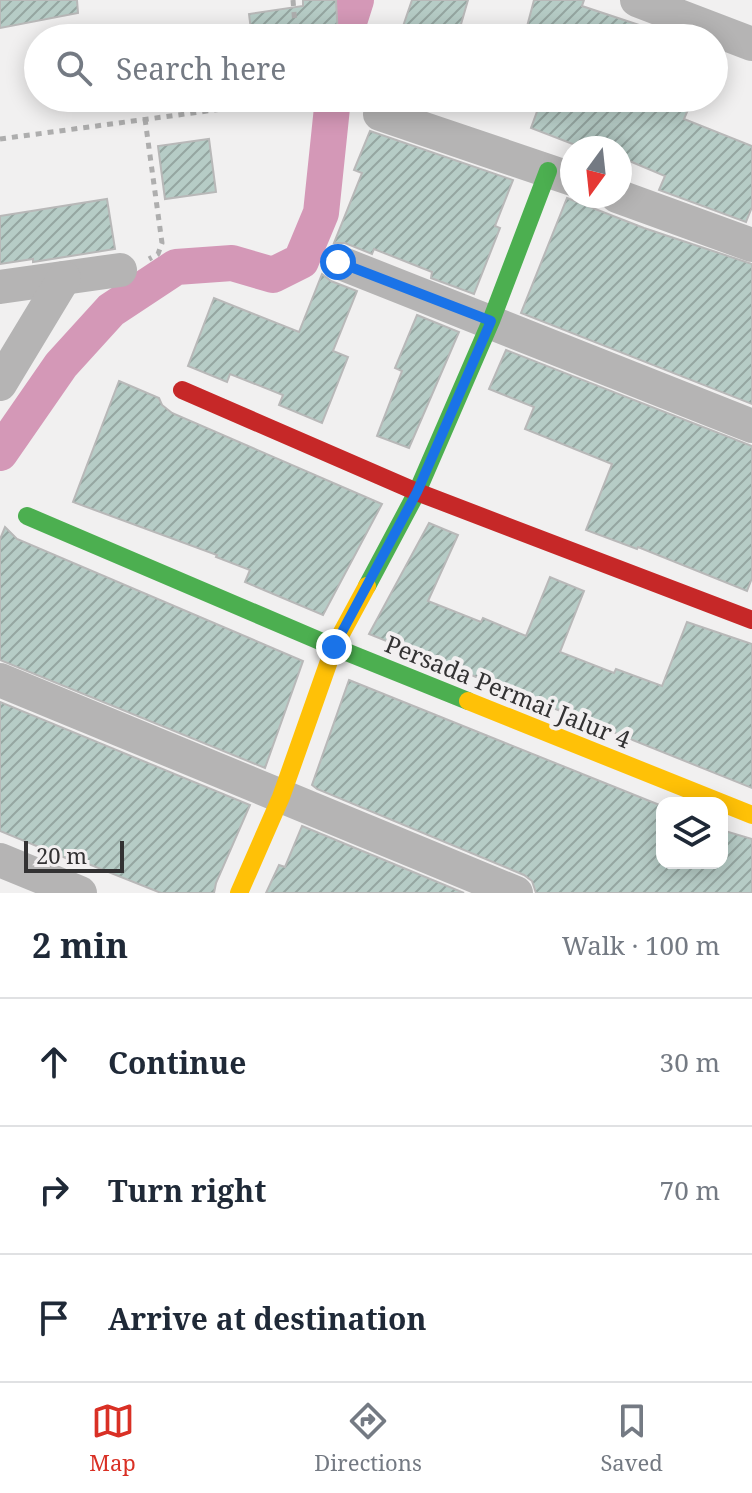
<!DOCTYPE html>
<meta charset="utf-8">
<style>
:root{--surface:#fff;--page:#f6f6f7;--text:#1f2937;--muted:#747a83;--line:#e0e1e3;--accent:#d93025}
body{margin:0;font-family:"Noto Serif",serif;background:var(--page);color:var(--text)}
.controls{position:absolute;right:24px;bottom:24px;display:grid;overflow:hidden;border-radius:16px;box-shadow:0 4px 20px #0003}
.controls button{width:72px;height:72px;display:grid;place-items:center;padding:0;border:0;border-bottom:2px solid var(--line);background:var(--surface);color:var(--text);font:40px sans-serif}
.compass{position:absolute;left:560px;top:136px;width:72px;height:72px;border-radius:50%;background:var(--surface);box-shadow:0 4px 20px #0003;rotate:195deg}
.scale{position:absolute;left:24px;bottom:20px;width:100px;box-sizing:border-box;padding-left:8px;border:4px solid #333233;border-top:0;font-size:22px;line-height:28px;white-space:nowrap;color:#333233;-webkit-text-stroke:6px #f2eff0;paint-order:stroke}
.stop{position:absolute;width:24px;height:24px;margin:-18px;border:6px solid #1a73e8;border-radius:50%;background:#fff}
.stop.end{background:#1a73e8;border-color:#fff;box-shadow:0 2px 8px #0008}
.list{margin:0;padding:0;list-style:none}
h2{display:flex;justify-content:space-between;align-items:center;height:104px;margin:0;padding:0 32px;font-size:34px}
h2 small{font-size:26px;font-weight:400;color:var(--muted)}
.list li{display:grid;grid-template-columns:52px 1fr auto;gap:24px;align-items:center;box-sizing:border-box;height:128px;padding:0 32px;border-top:2px solid var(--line)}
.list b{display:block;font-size:30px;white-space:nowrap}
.list em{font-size:26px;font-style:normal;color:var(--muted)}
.icon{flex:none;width:44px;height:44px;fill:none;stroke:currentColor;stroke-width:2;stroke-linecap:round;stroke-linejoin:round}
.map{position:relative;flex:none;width:752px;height:893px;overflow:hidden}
.search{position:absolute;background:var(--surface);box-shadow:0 4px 20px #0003;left:24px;right:24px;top:24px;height:88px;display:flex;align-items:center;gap:20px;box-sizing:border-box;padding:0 28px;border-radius:44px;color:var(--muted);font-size:30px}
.sheet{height:488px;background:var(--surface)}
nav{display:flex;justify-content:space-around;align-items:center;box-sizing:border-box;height:112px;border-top:2px solid var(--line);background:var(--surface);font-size:22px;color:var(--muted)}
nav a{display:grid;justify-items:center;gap:4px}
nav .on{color:var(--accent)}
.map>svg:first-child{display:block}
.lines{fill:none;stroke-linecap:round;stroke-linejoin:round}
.canal{stroke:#d498b7;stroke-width:36}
.building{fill:url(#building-hatch);stroke:#b8b8b8;stroke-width:2}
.path{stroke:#aeaeae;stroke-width:5;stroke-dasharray:6 6;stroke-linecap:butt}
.street{stroke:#b5b4b4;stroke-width:34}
.fast{stroke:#4caf50;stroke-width:18}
.slow{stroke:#ffc107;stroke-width:18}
.jam{stroke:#c62828;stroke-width:18}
.route{stroke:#1a73e8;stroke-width:10}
.labels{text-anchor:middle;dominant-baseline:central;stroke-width:8;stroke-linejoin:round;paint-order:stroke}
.street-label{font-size:24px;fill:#333233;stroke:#f2eff0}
</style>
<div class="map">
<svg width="752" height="893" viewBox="0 0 752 893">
<defs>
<pattern id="building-hatch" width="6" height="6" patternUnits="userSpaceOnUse" patternTransform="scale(2)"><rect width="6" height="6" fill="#b6ccc6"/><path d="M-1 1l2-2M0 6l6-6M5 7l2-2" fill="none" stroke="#95a6a1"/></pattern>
</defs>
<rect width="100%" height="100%" fill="#f1f0f0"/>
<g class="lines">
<!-- canal -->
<g class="canal">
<polyline points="344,38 356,0"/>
<polyline points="0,453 61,365 111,310 176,267 232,263 273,275 301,261 321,213 333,98"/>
</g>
</g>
<!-- building -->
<g class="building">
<polygon points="0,0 77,0 78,13 0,28"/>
<polygon points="303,0 336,0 338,38 252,38 249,14 303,6"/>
<polygon points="412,0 468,0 457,38 399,38"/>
<polygon points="534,0 584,0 582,6 663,33 662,38 524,38"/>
<polygon points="542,98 693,98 684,119 752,146 752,207 746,222 659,190 665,176 620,157 620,148 583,148 531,128"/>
<polygon points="370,131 513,180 495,226 500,228 474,294 431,278 432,272 374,249 372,254 345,243 334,243 362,173 354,170"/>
<polygon points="209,139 216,192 165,199 158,146"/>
<polygon points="567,198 644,228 752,264 752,404 521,313"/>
<polygon points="107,199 115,249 33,262 33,259 0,264 0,216"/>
<polygon points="322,274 331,281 357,291 333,351 348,357 322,423 279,405 283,395 230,374 227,382 188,366 214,298 299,332"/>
<polygon points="417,315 459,332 409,448 377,436 402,371 395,368"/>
<polygon points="506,350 752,446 752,578 747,591 638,547 637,549 586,530 612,464 525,429 534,407 489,389"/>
<polygon points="119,381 159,398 162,405 172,413 382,504 323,615 245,582 250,570 216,557 217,555 73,502"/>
<polygon points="429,523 458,535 428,601 481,622 483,618 526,636 550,577 584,591 560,652 614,673 616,669 662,686 687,622 752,644 752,788 369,634"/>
<polygon points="5,527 17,539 303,661 265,768 0,660 0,539"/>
<polygon points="349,680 662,806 662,863 722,863 722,830 752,839 752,893 536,893 532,881 524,875 317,789 312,785"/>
<polygon points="0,702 250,805 216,883 214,893 161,893 76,859 75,862 0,831"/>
<polygon points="302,826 464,893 266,893 279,865 285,867"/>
</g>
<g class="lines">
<!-- path -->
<g class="path">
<polyline points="293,0 296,38"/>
<polyline points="145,119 162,243 158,254 149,259"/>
<polyline points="0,139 274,102 282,98"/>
</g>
<!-- street -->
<g class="street">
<polyline points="637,0 752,44"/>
<polyline points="380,114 572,179"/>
<polyline points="617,196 752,245"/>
<polyline points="338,262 752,426"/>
<polyline points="0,287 120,270"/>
<polyline points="0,384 64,278"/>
<polyline points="0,680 516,893"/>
<polyline points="0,860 80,893"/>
</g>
<!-- fast -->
<g class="fast">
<polyline points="27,516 334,647 468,701"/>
<polyline points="367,586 417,492 491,321 548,171"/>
</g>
<!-- slow -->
<g class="slow">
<polyline points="468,701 752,815"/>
<polyline points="239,893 281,797 334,647 367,586"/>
</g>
<!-- jam -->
<polyline class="jam" points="182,390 417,492 752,620"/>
</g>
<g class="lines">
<!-- route -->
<polyline class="route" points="334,647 417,492 491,321 338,262"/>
</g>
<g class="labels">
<!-- street labels -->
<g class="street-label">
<text transform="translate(508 691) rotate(22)">Persada Permai Jalur 4</text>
</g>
</g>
</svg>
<div class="controls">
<button><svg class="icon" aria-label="layers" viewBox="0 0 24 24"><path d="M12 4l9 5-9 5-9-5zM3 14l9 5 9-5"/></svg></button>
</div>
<svg class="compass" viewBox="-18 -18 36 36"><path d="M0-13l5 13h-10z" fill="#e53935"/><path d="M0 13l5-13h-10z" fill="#747a83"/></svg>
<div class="scale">20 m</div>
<div class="stop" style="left:338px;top:262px"></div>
<div class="stop end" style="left:334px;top:647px"></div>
<div class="search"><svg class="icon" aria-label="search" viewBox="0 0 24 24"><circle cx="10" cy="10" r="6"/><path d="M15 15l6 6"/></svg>Search here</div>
</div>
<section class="sheet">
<h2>2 min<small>Walk · 100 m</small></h2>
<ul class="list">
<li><svg class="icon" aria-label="ahead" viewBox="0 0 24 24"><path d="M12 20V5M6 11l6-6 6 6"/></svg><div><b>Continue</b></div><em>30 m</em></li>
<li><svg class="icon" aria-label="right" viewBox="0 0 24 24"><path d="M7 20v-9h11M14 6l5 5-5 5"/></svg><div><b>Turn right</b></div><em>70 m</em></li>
<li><svg class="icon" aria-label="arrive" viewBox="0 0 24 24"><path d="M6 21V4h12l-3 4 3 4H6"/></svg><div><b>Arrive at destination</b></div></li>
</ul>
</section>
<nav>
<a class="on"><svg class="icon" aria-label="map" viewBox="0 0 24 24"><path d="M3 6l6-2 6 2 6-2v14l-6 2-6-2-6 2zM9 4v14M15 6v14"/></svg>Map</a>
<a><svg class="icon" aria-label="directions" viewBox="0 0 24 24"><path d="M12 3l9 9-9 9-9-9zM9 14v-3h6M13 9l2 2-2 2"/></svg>Directions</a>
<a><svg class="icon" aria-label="saved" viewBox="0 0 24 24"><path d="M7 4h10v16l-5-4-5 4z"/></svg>Saved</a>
</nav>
